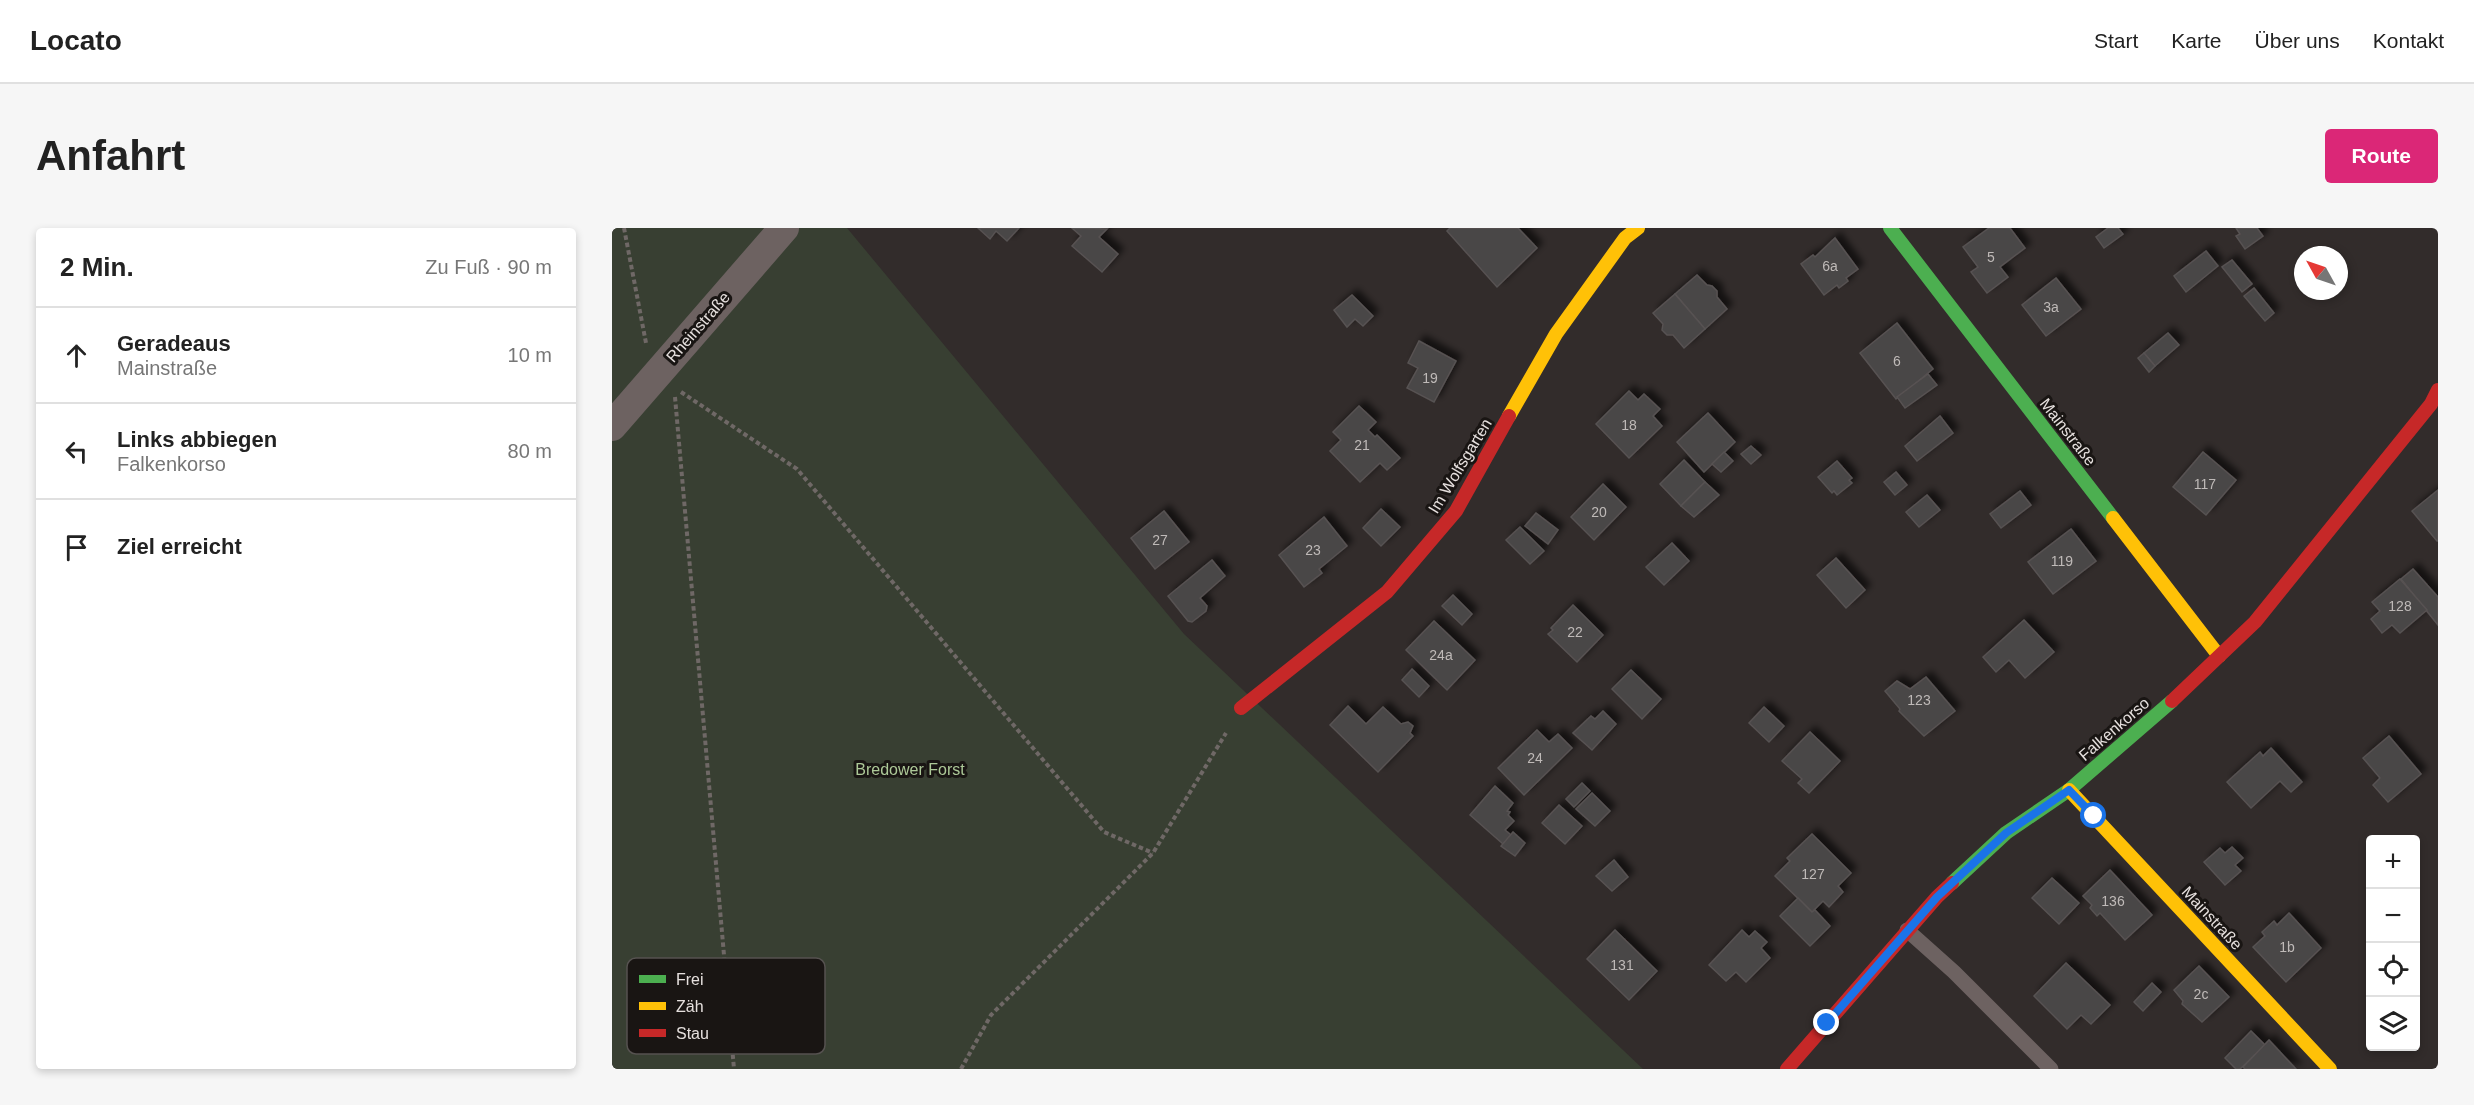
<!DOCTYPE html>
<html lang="de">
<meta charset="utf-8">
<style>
:root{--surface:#fff;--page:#f6f6f6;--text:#222;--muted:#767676;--line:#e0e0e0;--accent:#db2777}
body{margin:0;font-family:Helvetica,sans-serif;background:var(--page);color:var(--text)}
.controls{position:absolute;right:18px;bottom:18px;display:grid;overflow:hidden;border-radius:6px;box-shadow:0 3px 9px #0003}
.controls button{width:54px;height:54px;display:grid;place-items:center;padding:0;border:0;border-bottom:2px solid var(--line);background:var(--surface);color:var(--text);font:30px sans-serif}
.compass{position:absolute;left:1682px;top:18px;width:54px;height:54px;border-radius:50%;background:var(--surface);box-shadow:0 3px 9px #0003;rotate:310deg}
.stop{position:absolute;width:18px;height:18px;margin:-14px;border:4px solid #1a73e8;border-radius:50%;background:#fff}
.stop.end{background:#1a73e8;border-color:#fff;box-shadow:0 2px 6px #0008}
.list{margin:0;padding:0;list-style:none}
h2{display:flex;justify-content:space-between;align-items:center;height:78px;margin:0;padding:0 24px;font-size:26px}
h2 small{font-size:20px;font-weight:400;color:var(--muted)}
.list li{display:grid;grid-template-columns:39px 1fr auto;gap:18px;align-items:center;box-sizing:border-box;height:96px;padding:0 24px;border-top:2px solid var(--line)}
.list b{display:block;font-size:22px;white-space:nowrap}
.list p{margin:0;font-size:20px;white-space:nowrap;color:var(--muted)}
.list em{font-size:20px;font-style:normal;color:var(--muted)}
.icon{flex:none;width:33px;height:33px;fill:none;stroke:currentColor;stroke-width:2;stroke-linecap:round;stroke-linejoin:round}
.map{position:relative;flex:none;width:1826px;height:841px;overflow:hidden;border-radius:6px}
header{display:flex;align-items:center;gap:36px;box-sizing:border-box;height:84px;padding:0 30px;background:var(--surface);border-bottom:2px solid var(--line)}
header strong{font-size:28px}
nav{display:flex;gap:33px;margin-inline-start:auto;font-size:21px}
.intro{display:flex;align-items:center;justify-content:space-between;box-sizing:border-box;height:144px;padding:0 36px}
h1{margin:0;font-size:42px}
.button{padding:15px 27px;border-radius:6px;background:var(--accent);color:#fff;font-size:21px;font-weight:700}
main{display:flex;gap:36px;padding:0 36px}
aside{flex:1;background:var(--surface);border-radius:6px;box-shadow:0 3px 9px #0003}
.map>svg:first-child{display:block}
.green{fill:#383f32}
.building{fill:#4a4647;stroke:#575252;stroke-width:1.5;filter:url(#shadow)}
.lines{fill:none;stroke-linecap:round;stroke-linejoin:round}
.path{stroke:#6f6866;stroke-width:4;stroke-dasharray:4.5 3;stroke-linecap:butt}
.lane{stroke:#6d6261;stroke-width:15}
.street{stroke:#6d6261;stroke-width:30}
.fast{stroke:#4caf50;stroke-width:14}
.slow{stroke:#ffc107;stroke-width:14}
.jam{stroke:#c62828;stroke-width:14}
.route{stroke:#1a73e8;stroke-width:8}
.labels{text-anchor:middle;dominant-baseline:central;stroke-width:6;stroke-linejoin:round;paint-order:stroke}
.number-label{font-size:14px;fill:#bfbab8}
.street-label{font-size:16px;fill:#e6e0de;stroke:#191513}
.park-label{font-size:16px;fill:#adc998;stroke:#191513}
.key{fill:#191513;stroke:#565250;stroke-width:1.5}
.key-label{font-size:16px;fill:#e6e0de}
</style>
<header>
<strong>Locato</strong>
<nav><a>Start</a><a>Karte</a><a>Über uns</a><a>Kontakt</a></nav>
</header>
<div class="intro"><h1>Anfahrt</h1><a class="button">Route</a></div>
<main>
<aside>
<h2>2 Min.<small>Zu Fuß · 90 m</small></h2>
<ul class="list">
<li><svg class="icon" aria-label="ahead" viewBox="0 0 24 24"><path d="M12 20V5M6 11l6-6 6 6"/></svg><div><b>Geradeaus</b><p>Mainstraße</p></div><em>10 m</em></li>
<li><svg class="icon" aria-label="left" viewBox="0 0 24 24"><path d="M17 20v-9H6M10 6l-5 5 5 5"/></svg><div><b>Links abbiegen</b><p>Falkenkorso</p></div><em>80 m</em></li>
<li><svg class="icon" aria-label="arrive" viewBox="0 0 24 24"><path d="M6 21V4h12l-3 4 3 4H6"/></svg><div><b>Ziel erreicht</b></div></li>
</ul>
</aside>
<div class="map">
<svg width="1826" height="841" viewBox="0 0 1826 841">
<defs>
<filter id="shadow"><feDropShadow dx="5.5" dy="-5.5" stdDeviation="3" flood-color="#0009"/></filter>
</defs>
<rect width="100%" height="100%" fill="#322c2b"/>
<!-- green -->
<polygon class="green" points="0,0 235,0 572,406 1031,841 0,841"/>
<!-- building -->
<g class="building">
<polygon points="366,0 407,0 395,13 384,3 378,11"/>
<polygon points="460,0 495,1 487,9 506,26 490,44 460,18 469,8"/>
<polygon points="838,0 906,0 925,20 885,59 835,3"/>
<polygon points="1377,0 1398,0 1413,20 1388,39 1396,49 1375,65 1359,44 1366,39 1351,19"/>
<polygon points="1496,0 1506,0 1511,6 1492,20 1484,9"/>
<polygon points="1624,0 1645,0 1651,8 1633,21 1624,8 1628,6"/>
<polygon points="1223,10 1246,41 1234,50 1236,53 1227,60 1225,57 1212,67 1189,36 1201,27 1203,29"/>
<polygon points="1594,23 1606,38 1574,64 1562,48"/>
<polygon points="1620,32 1640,56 1630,64 1610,39"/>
<polygon points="1085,47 1095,57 1100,58 1105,63 1105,69 1115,81 1093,101 1063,66"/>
<polygon points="1444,50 1469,81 1434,108 1410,77"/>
<polygon points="1642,60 1662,85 1653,93 1632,68"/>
<polygon points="1063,66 1093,101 1072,120 1061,107 1055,107 1050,102 1051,96 1041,85"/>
<polygon points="740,67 761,88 751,98 743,91 735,99 722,82"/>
<polygon points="1285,95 1321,141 1284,171 1248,125"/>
<polygon points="1556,105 1567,117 1543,138 1532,125"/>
<polygon points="807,113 844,133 822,174 795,160 806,140 796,135"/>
<polygon points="1532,125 1543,138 1537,144 1526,130"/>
<polygon points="1316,146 1325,157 1293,180 1285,169"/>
<polygon points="1017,163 1026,172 1032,166 1048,181 1041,188 1050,198 1017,230 984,196"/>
<polygon points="747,178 764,194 756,202 763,209 765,207 788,230 775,242 768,235 748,254 718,223 729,212 721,204"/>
<polygon points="1096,185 1123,214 1092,244 1065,214"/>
<polygon points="1328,188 1341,205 1305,233 1293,218"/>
<polygon points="1139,218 1149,227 1139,236 1129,226"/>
<polygon points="1112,224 1121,233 1109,244 1100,236"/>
<polygon points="1591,224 1624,252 1594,287 1561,259"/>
<polygon points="1072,232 1093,254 1069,278 1048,256"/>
<polygon points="1225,233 1240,250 1237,252 1240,255 1225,267 1222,263 1220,265 1206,249"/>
<polygon points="1284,244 1295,257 1283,267 1272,254"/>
<polygon points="1093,254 1107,267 1082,289 1069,278"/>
<polygon points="991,256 1014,279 982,312 959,289"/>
<polygon points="1826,262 1826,313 1825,313 1800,283"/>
<polygon points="1408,263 1419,277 1389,300 1378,286"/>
<polygon points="1315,267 1328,282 1307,299 1294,284"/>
<polygon points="769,281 788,299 769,318 751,300"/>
<polygon points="552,283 577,314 543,341 519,310"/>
<polygon points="924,285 946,302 936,316 913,298"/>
<polygon points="712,289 735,318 707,341 710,345 692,359 667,327"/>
<polygon points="908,299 932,323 918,336 894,312"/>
<polygon points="1459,301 1484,333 1441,366 1416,334"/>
<polygon points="1060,315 1077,333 1052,357 1034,339"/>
<polygon points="1224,330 1253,362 1234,380 1205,347"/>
<polygon points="600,332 613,348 588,370 595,378 594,383 580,394 576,393 556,368"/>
<polygon points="1801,341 1826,369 1826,397 1789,351"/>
<polygon points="1788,351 1815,382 1788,405 1780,397 1770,405 1759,391 1768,383 1760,374"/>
<polygon points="841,367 860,386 850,397 830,378"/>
<polygon points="961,377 991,407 965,434 936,406 941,402 939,400"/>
<polygon points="1412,392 1442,424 1413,450 1397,432 1384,444 1371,429"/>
<polygon points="822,393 863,432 835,462 794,422"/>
<polygon points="800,441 817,458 807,469 790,452"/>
<polygon points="1019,442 1049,471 1030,491 1000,461"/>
<polygon points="1314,449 1343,483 1312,508 1287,483 1288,481 1273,463 1285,453 1298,461"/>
<polygon points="736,478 754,496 771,479 789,496 796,494 801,498 798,505 801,508 766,544 718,497"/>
<polygon points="1152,479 1172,498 1157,514 1137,495"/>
<polygon points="991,483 1004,496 980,522 961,505 979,488 983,491"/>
<polygon points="925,502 937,514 946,506 960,520 912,567 886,540"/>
<polygon points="1198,504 1228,533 1197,565 1186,555 1190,551 1170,533"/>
<polygon points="1777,508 1809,546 1776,574 1761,557 1768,550 1751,530"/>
<polygon points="1659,520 1690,554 1679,564 1668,553 1639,580 1615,554 1648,524 1651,528"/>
<polygon points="970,555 978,563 962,579 954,571"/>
<polygon points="883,558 901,575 895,583 898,584 896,587 902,593 893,602 899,607 891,616 858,587"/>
<polygon points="980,565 998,583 983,598 964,581"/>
<polygon points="947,577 970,598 953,616 930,595"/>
<polygon points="901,604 913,615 903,628 889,618"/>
<polygon points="1200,606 1239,645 1226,658 1231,664 1217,679 1211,673 1200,684 1163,648 1178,633 1175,630"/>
<polygon points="1620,619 1631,630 1623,637 1629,643 1613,657 1592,634 1608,620 1613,625"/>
<polygon points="1002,632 1016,649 1000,663 984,648"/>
<polygon points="1498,642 1540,687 1513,712 1488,685 1485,688 1478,680 1480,677 1471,668"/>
<polygon points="1440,650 1467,675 1447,696 1420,670"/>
<polygon points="1186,670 1200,684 1203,682 1218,698 1198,718 1168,688"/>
<polygon points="1677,685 1709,720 1674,754 1641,719 1653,708 1650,704 1662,693 1665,697"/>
<polygon points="1003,702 1045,743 1017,772 975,731"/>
<polygon points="1130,702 1137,709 1143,703 1155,714 1149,720 1158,730 1134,754 1124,744 1114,753 1097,737"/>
<polygon points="1454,735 1498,777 1479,796 1469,787 1455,801 1422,768"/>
<polygon points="1587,738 1617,769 1590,794 1570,776 1571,773 1562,762"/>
<polygon points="1540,755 1549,764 1531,783 1522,774"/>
<polygon points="1639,803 1653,817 1628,841 1624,841 1613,830"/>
<polygon points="1657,812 1684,841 1633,841 1631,839"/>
</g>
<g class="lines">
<!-- path -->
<g class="path">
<polyline points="12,0 34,115"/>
<polyline points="69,164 185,241 492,604 541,625"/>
<polyline points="63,169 122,841"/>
<polyline points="349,841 379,787 541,625 614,505"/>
</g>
<!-- lane -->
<polyline class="lane" points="1295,702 1342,744 1439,841"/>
<!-- street -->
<polyline class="street" points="0,198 172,0"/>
<!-- fast -->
<g class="fast">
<polyline points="1278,0 1501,290"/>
<polyline points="1340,655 1394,605 1457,562 1560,473"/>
</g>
<!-- slow -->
<g class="slow">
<polyline points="897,188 944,106 1013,10 1026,0"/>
<polyline points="1501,290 1607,428"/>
<polyline points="1457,562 1718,841"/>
</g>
<!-- jam -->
<g class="jam">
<polyline points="1560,473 1643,394 1819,176 1826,162"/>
<polyline points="629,480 775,364 844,283 897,188"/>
<polyline points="1175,841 1325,669 1340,655"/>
</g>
</g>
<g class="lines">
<!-- route -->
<polyline class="route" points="1215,795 1325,669 1394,605 1457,562 1482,588"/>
</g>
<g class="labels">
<!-- number labels -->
<g class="number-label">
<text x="1379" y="29">5</text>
<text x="1218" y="38">6a</text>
<text x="1439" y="79">3a</text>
<text x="1285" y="133">6</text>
<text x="818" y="150">19</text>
<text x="1017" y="197">18</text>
<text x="750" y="217">21</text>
<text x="1593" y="256">117</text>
<text x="987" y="284">20</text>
<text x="548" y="312">27</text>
<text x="701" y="322">23</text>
<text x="1450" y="333">119</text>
<text x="1788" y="378">128</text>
<text x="963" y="404">22</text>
<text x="829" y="427">24a</text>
<text x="1307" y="472">123</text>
<text x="923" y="530">24</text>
<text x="1201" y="646">127</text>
<text x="1501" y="673">136</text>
<text x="1675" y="719">1b</text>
<text x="1010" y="737">131</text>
<text x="1589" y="766">2c</text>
</g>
<!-- street labels -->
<g class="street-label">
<text transform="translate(86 99) rotate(-49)">Rheinstraße</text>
<text transform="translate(1456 204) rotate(52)">Mainstraße</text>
<text transform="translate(848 238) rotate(-59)">Im Wolfsgarten</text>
<text transform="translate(1502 501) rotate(-41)">Falkenkorso</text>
<text transform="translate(1600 690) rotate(47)">Mainstraße</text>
</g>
<!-- park labels -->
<g class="park-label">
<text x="298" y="541">Bredower Forst</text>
</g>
</g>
<!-- legend -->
<rect x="15" y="730" width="198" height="96" rx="9" class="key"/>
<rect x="27" y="747" width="27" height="8" fill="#4caf50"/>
<rect x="27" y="774" width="27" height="8" fill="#ffc107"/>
<rect x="27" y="801" width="27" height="8" fill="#c62828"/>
<g class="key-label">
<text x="64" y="757">Frei</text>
<text x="64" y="784">Zäh</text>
<text x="64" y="811">Stau</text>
</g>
</svg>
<div class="controls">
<button>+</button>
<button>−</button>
<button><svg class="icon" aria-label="locate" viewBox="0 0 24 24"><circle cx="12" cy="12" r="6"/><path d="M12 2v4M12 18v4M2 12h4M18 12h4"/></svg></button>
<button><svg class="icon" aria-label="layers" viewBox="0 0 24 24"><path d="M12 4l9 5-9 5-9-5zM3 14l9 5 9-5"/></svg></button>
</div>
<svg class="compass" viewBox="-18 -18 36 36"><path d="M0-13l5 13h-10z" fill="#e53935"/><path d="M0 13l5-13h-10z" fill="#767676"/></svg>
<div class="stop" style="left:1482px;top:588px"></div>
<div class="stop end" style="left:1215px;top:795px"></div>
</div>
</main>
